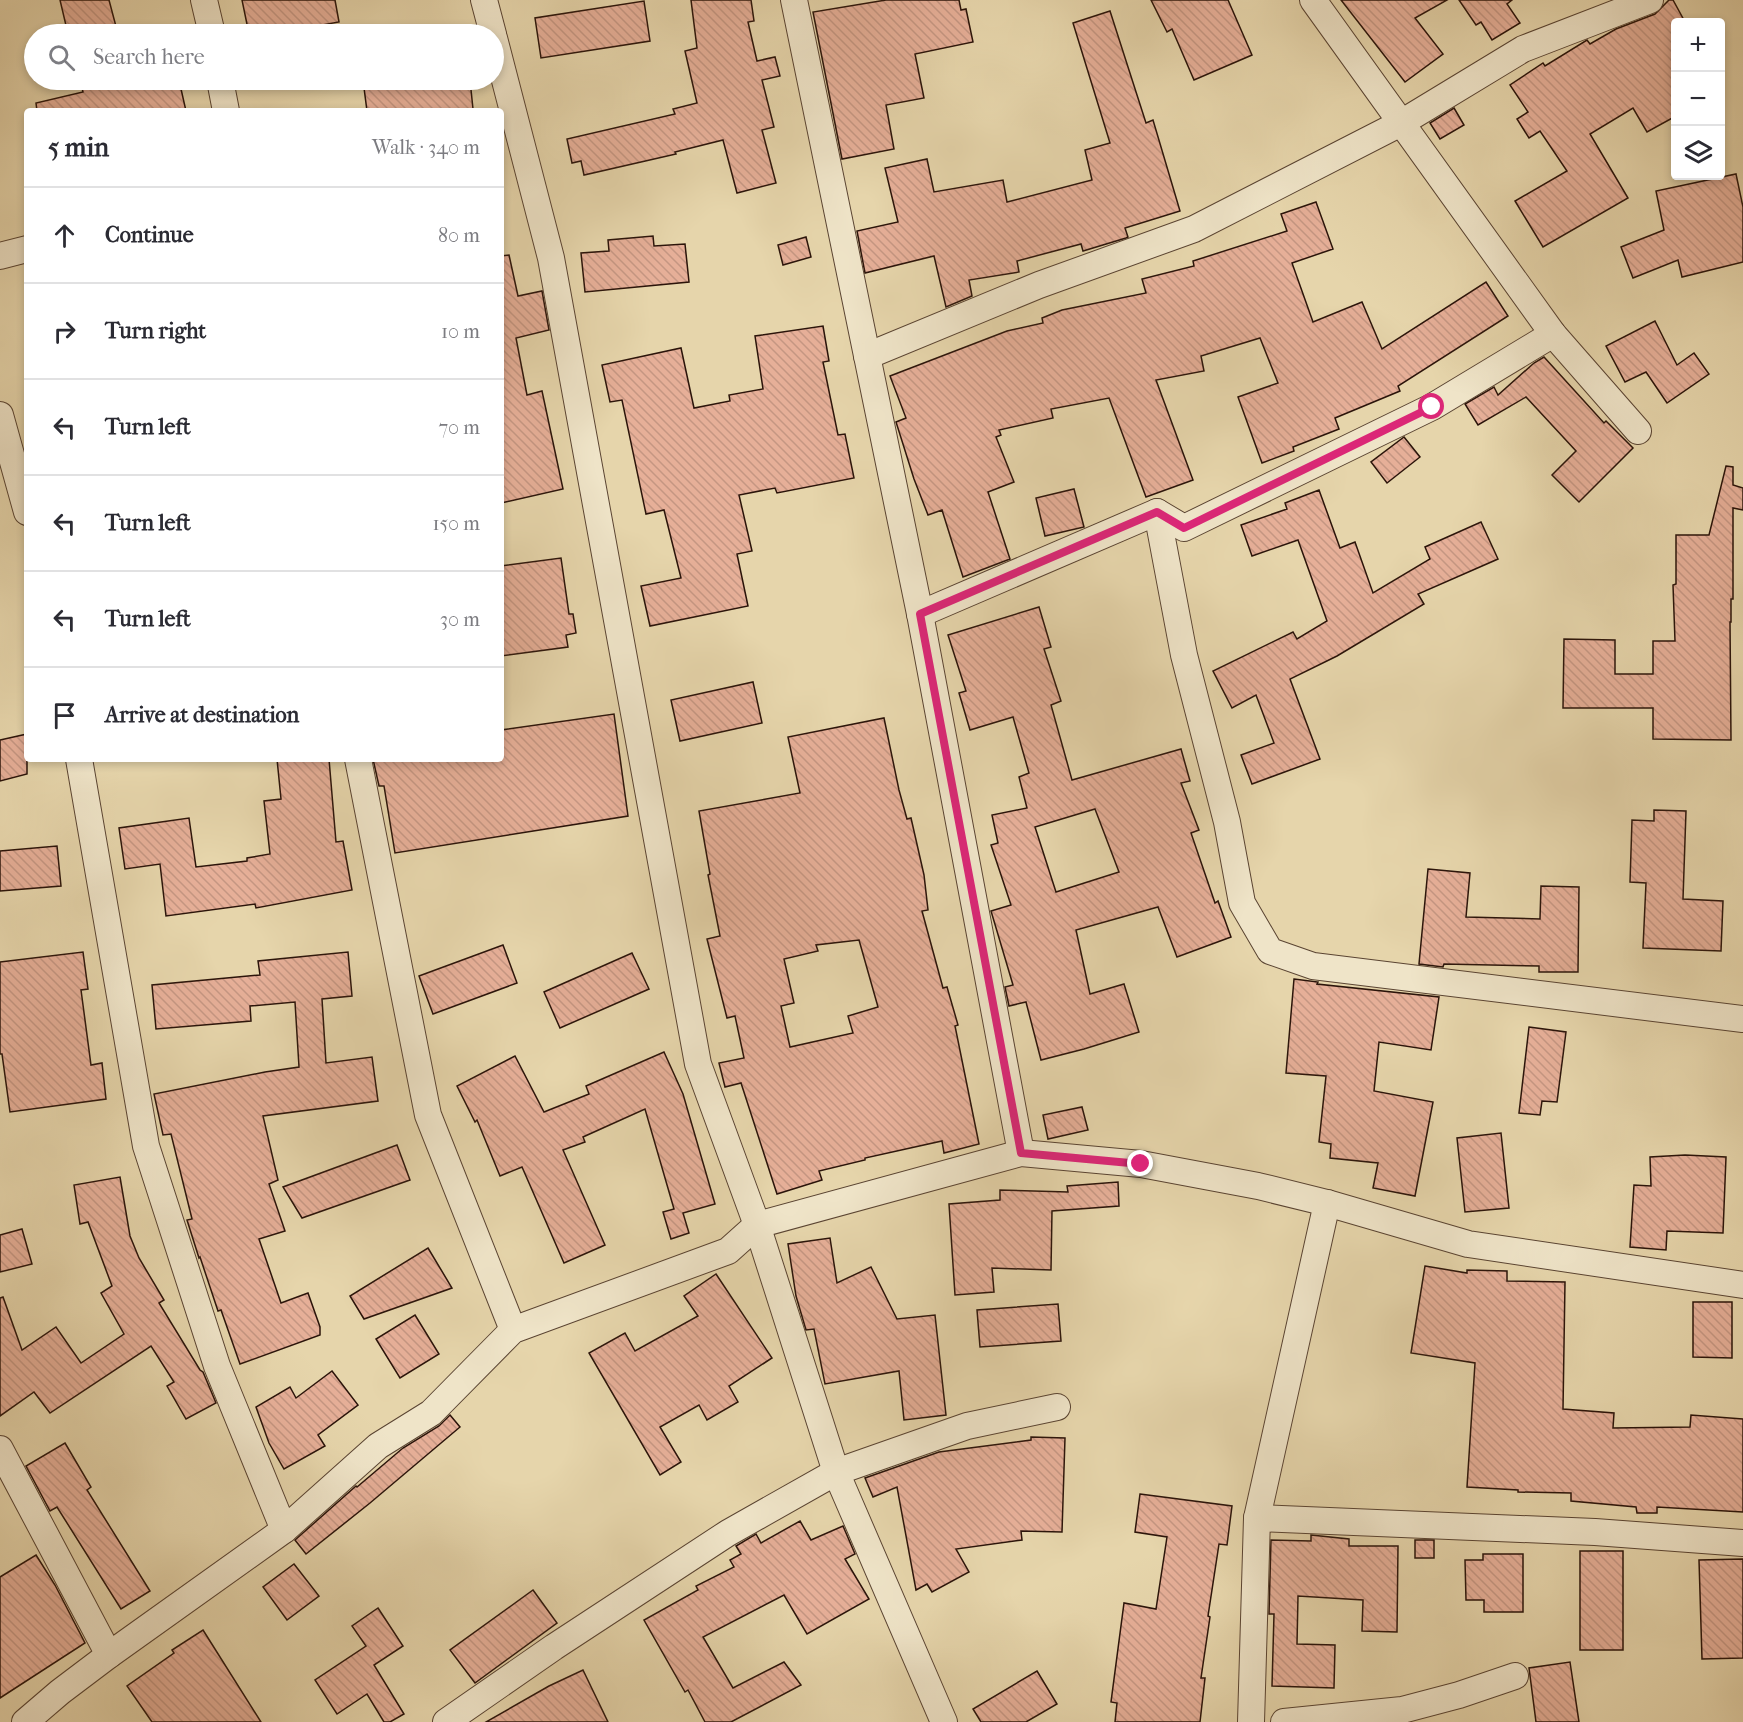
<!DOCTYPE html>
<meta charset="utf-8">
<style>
:root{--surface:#fff;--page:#f7f7f7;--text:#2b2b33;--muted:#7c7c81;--line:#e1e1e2}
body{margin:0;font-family:"IM FELL French Canon",serif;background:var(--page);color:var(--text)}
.controls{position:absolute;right:18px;top:18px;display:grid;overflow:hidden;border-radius:6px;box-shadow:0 3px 9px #0003}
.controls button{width:54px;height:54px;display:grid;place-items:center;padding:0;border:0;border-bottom:2px solid var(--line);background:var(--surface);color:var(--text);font:30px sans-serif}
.stop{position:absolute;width:18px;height:18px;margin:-14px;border:4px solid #db2777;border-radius:50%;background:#fff}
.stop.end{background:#db2777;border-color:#fff;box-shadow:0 2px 6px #0008}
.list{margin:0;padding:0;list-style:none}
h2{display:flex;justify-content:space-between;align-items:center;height:78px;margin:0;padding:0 24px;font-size:26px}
h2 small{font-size:20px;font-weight:400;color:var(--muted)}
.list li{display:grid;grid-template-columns:39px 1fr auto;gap:18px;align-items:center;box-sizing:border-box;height:96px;padding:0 24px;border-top:2px solid var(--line)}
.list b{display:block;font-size:22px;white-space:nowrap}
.list em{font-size:20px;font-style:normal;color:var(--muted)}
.icon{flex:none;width:33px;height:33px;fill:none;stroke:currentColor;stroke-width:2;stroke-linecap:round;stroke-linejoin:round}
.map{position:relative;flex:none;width:1743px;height:1722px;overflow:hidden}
.search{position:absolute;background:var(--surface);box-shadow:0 3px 9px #0003;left:24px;top:24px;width:480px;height:66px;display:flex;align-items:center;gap:15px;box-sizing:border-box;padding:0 21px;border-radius:33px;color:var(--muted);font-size:22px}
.panel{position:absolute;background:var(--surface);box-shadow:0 3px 9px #0003;left:24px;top:108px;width:480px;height:654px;border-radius:6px}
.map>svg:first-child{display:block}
.building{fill:url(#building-back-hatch);stroke:#2b140a;stroke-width:1.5;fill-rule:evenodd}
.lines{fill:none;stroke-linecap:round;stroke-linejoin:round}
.minor-casing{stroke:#5a4432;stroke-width:28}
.minor{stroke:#efe4c8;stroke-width:26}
.route{stroke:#db2777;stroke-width:8}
</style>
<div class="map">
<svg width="1743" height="1722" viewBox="0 0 1743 1722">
<defs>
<pattern id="building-back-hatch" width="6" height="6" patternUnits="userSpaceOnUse" patternTransform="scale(1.5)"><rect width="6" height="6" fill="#e6af98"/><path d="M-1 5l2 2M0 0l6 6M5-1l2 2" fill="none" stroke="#c59682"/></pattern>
</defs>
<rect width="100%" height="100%" fill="#e6d5ab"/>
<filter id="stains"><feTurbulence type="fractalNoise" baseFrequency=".00333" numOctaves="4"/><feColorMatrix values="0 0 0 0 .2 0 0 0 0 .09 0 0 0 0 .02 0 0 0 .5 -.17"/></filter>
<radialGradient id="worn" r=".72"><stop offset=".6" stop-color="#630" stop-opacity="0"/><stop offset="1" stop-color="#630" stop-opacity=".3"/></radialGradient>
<!-- building -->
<g class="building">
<polygon points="60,0 109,0 118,34 68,34"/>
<polygon points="242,0 335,0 339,22 272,34 249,34"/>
<polygon points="691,0 751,0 754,21 748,22 757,61 775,57 780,76 762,80 774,127 762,130 776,183 737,193 723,140 675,152 676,154 584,175 581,161 572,163 567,139 675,114 673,109 697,103 685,51 697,48"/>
<polygon points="886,0 959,0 961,10 966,9 973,42 915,54 924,98 886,105 894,149 842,159 813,12"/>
<polygon points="1151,0 1228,0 1252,55 1194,80 1172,29 1167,32"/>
<polygon points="1341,0 1447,0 1415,18 1443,54 1405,82"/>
<polygon points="1459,0 1512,0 1507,4 1520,23 1492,40 1481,22 1476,25"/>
<polygon points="1669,0 1673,0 1685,22 1676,22 1676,116 1647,132 1633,108 1590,134 1628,198 1543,247 1515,201 1567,171 1540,131 1529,138 1517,119 1528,112 1510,85 1543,63 1545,66 1587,40 1590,44 1616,29 1655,14"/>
<polygon points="644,1 650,41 541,58 535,18"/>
<polygon points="1110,11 1146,123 1153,120 1180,211 1125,228 1128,237 1126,238 1083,251 1081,244 1017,261 1019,272 969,280 972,296 946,307 934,256 865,273 857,231 898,222 885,168 927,159 934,192 1003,180 1007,202 1092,180 1085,150 1110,143 1073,23"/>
<polygon points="80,80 179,80 186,111 37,111 36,103 83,92"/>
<polygon points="363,80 470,80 473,109 454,111 367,111"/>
<polygon points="1454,108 1464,125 1440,139 1430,123"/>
<polygon points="1736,174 1743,207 1743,262 1682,277 1678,260 1633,278 1621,247 1664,230 1656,191"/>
<polygon points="1316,202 1333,249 1292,263 1313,322 1362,302 1382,349 1486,282 1508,316 1398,386 1400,391 1335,418 1339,429 1293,447 1294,451 1262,463 1238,397 1278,383 1260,338 1201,356 1204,371 1156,380 1193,480 1146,497 1109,398 1051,409 1053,418 999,430 1001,435 996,437 1014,482 988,492 1010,559 963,577 942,510 928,515 914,479 896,422 906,418 890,376 1007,331 1043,323 1042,318 1062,310 1146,293 1142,279 1194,266 1193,261 1287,231 1281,214"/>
<polygon points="653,236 654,246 685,244 689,282 585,292 581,253 609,251 608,240"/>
<polygon points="806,237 811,257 783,265 778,245"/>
<polygon points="509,255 518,296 542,291 549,330 516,338 527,395 542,391 563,489 501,503 501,256"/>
<polygon points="1655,321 1677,365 1694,353 1709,374 1667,403 1646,372 1625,382 1606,346"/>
<polygon points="823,326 829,361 823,362 838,435 845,434 854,478 777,493 775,488 739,495 752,551 737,554 748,606 650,626 641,586 681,578 664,510 646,514 622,400 610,402 602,365 681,348 694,408 730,401 729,395 763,389 755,336"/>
<polygon points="1544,357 1604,423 1606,421 1633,448 1579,502 1552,475 1576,451 1526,397 1478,425 1465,404 1494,387 1498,395 1534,363"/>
<polygon points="1404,437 1420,457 1387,483 1371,462"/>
<polygon points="1726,466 1733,467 1733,485 1743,488 1743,510 1733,508 1733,599 1731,599 1731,622 1730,622 1731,740 1653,739 1653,708 1563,708 1564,639 1615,640 1615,674 1653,674 1653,641 1675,641 1673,585 1676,584 1676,535 1709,535"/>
<polygon points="1074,489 1084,527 1045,536 1036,498"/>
<polygon points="1319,490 1340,548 1355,542 1373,593 1430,559 1425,547 1481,522 1498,559 1418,594 1424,604 1337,656 1290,679 1320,759 1252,784 1241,755 1274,743 1256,695 1232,708 1213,671 1293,632 1297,639 1327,621 1298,540 1252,556 1241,525 1287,509 1285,503"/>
<polygon points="561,558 569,614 573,614 576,633 566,635 568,647 501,656 501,566"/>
<path d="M1039 607 1051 647 1044 649 1061 701 1051 705 1072 780 1181 749 1190 781 1181 783 1199 830 1191 833 1215 903 1218 901 1231 937 1177 957 1158 907 1076 930 1090 994 1124 984 1139 1032 1084 1049 1041 1060 1026 1002 1009 1006 1005 987 1013 985 991 911 1011 905 991 845 998 843 992 815 1027 808 1019 777 1029 773 1013 717 970 730 959 693 966 691 948 635ZM1095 809 1119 872 1056 892 1035 827Z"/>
<polygon points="753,682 762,723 680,741 671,700"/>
<polygon points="614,714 628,816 395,853 384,786 379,786 373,759 501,759 501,730"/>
<path d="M884 718 899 790 907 819 911 818 924 875 928 910 922 911 943 988 947 987 958 1025 955 1026 979 1144 944 1153 942 1141 865 1158V1160L819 1171 822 1180 777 1194 741 1083 725 1087 719 1063 744 1058 735 1016 727 1018 707 939 720 936 708 875 710 874 699 811 800 793 788 737ZM859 940 878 1007 848 1016 853 1033 790 1047 781 1006 794 1003 784 959 818 951 816 945Z"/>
<polygon points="27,734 27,774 0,781 0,740"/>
<polygon points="277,759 329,759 336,842 343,841 352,890 256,908 255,904 166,916 160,864 125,869 119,828 189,818 196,867 247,861 247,858 270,854 264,801 281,799"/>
<polygon points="1654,810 1686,811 1683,899 1723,901 1721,951 1643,948 1646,883 1630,882 1632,820 1654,821"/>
<polygon points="57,846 61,886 0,891 0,851"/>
<polygon points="1428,869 1470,873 1466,917 1540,919 1541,886 1579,887 1578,972 1539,972 1539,966 1444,964 1443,967 1419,964"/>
<polygon points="503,945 517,983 433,1014 419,976"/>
<polygon points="83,952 88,989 81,990 91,1065 102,1063 106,1099 10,1112 2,1054 0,1054 0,962"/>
<polygon points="348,952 352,996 322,999 326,1063 372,1057 378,1101 263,1116 278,1180 269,1184 285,1231 259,1239 281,1303 308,1293 320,1327 320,1335 240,1364 221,1310 218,1311 200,1257 199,1258 187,1220 192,1219 171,1134 163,1135 154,1094 265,1072 299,1067 295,1002 250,1006 251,1021 156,1029 152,985 260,975 258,961"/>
<polygon points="632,953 649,989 560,1028 544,992"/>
<polygon points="1294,979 1318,982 1317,984 1439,997 1431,1050 1379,1042 1374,1091 1433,1102 1415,1196 1373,1188 1378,1163 1330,1158 1331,1144 1319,1142 1326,1076 1286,1073"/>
<polygon points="1529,1027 1566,1032 1557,1102 1542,1101 1540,1115 1519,1113"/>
<polygon points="664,1052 683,1094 715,1204 683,1213 689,1233 671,1239 663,1212 674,1209 645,1109 583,1137 585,1142 563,1150 605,1245 564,1263 522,1167 500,1176 477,1120 475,1122 457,1086 515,1056 544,1112 589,1094 586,1086"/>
<polygon points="1082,1107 1088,1130 1048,1139 1043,1115"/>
<polygon points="1501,1133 1509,1208 1465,1212 1457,1138"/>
<polygon points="397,1145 410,1180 302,1218 283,1187"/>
<polygon points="1685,1155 1726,1157 1723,1233 1667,1231 1666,1250 1630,1247 1634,1185 1651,1186 1650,1157"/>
<polygon points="120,1177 130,1236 139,1258 164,1300 159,1303 200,1370 203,1372 216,1403 186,1419 167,1386 174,1382 151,1346 50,1413 34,1392 0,1416 0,1298 3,1297 22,1350 56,1327 81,1363 124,1334 101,1293 112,1286 88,1222 80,1224 74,1185"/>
<polygon points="1118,1182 1119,1206 1052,1211 1051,1270 992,1268 994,1292 955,1295 949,1204 1000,1200 1000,1190 1068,1192 1067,1186"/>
<polygon points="22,1229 32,1264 0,1272 0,1235"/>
<polygon points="830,1238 837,1283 871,1267 897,1319 935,1315 946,1415 904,1420 899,1371 825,1384 814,1329 806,1330 796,1296 788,1244"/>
<polygon points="428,1248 452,1288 364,1319 350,1296"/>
<polygon points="1425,1266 1467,1273 1467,1270 1507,1271 1507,1281 1565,1282 1563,1409 1614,1413 1613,1428 1690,1427 1691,1415 1743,1419 1743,1512 1657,1507 1657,1513 1637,1513 1636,1507 1571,1501 1571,1493 1518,1492 1518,1490 1467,1487 1475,1363 1411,1353"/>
<polygon points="716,1274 772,1358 729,1386 738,1402 707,1420 699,1405 660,1427 681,1462 660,1475 589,1353 625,1333 635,1351 698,1316 684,1296"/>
<polygon points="1693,1302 1732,1302 1732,1358 1693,1357"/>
<polygon points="1058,1304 1061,1341 980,1347 977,1310"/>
<polygon points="415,1315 439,1354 400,1378 376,1339"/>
<polygon points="332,1371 358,1405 318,1435 325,1446 284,1469 269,1443 256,1407 290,1387 296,1398"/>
<polygon points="450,1415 460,1427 370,1503 306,1554 295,1540 356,1486 357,1487 403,1448 439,1426"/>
<polygon points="1031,1437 1065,1438 1062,1532 1021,1531 1022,1540 956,1549 969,1572 932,1592 927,1584 916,1590 897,1487 873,1497 865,1478 939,1452 1031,1440"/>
<polygon points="65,1443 91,1487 87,1490 150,1591 121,1609 57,1507 50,1511 26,1466"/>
<polygon points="1140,1494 1232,1506 1227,1545 1219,1544 1208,1616 1210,1617 1201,1678 1205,1678 1200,1722 1115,1722 1117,1703 1111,1702 1124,1603 1156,1609 1167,1537 1135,1532"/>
<polygon points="800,1521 811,1540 843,1526 855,1554 845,1559 869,1599 807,1634 784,1595 703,1637 733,1688 784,1662 801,1685 731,1722 705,1722 688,1690 685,1692 644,1620 698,1590 696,1586 734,1567 730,1560 741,1554 736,1546 756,1534 761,1543"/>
<polygon points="1311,1535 1349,1539 1349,1546 1398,1546 1397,1632 1362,1631 1363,1600 1298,1596 1297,1644 1335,1645 1334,1688 1272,1686 1274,1614 1269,1614 1271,1540 1311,1541"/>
<rect x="1415" y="1540" width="19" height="18"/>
<rect x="1580" y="1551" width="43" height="99"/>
<polygon points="1483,1554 1523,1554 1523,1612 1484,1612 1484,1600 1466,1600 1465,1560 1483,1560"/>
<polygon points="36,1555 55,1585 85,1643 0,1698 0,1577"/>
<polygon points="1743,1559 1743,1658 1702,1659 1699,1560"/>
<polygon points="294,1564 319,1596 287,1620 263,1587"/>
<polygon points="533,1590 557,1623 475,1683 450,1650"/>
<polygon points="378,1608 403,1646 374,1665 404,1714 390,1722 384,1722 367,1694 337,1714 315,1680 366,1646 352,1626"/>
<polygon points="203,1630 261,1722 152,1722 127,1686 174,1653 172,1650"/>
<polygon points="1570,1662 1579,1722 1536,1722 1529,1668"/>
<polygon points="583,1670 608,1722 486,1722 549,1686"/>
<polygon points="1037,1671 1057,1704 1026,1722 981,1722 973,1709"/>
</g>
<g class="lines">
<defs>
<g id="minor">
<polyline points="204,0 212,34"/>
<polyline points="484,0 493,34"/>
<polyline points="794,0 920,614 1021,1153"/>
<polyline points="1313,0 1553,334 1638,431"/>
<polyline points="494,38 551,258 698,1064 757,1225 836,1472 944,1722"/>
<polyline points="220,80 226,111"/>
<polyline points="0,256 27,249"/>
<polyline points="867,356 1039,285 1194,229 1401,123 1523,49 1650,0"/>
<polyline points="0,415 27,512"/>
<polyline points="1157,512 1184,655 1227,822 1242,903 1270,951 1313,966 1743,1019"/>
<polyline points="920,614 1157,512 1184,528 1432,407 1553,334"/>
<polyline points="79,759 146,1146 217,1366 284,1530"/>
<polyline points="358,759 428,1115 513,1330"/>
<polyline points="0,1449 109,1655"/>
<polyline points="1257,1518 1595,1532 1743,1543"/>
<polyline points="25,1722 60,1692 109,1655 284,1530 378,1446 431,1413 513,1330 728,1251 757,1225 1021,1153 1141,1164 1258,1186 1327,1203 1468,1244 1743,1285"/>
<polyline points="446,1722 554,1647 728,1533 836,1472 967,1426 1057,1407"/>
<polyline points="1251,1722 1257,1518 1327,1203"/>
<polyline points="1284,1722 1402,1710 1459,1695 1515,1676"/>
</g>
</defs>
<!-- minor casing -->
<use href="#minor" class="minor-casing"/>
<!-- minor -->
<use href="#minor" class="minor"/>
</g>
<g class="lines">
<!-- route -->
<polyline class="route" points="1141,1164 1021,1153 920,614 1157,512 1184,528 1432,407"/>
</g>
<rect width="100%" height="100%" filter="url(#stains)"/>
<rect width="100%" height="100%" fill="url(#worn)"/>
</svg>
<div class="controls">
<button>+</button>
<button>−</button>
<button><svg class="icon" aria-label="layers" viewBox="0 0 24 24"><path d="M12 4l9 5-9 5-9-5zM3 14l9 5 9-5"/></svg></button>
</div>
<div class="stop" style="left:1432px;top:407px"></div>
<div class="stop end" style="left:1141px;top:1164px"></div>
<div class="search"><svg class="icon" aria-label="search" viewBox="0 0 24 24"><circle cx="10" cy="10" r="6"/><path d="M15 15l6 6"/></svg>Search here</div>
<section class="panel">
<h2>5 min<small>Walk · 340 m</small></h2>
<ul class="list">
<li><svg class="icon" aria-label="ahead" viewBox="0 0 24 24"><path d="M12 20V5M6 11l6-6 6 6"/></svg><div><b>Continue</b></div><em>80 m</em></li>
<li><svg class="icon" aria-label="right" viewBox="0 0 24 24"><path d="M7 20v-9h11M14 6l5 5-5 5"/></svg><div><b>Turn right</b></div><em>10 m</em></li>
<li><svg class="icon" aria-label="left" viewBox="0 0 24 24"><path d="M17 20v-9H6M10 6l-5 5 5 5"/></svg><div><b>Turn left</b></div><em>70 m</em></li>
<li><svg class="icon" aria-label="left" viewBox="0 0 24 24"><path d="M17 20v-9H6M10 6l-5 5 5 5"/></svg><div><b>Turn left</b></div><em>150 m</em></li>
<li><svg class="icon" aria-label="left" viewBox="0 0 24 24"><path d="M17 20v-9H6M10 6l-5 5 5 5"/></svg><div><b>Turn left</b></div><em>30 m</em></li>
<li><svg class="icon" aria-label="arrive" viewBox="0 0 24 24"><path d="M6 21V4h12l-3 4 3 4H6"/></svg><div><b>Arrive at destination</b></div></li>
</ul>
</section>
</div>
